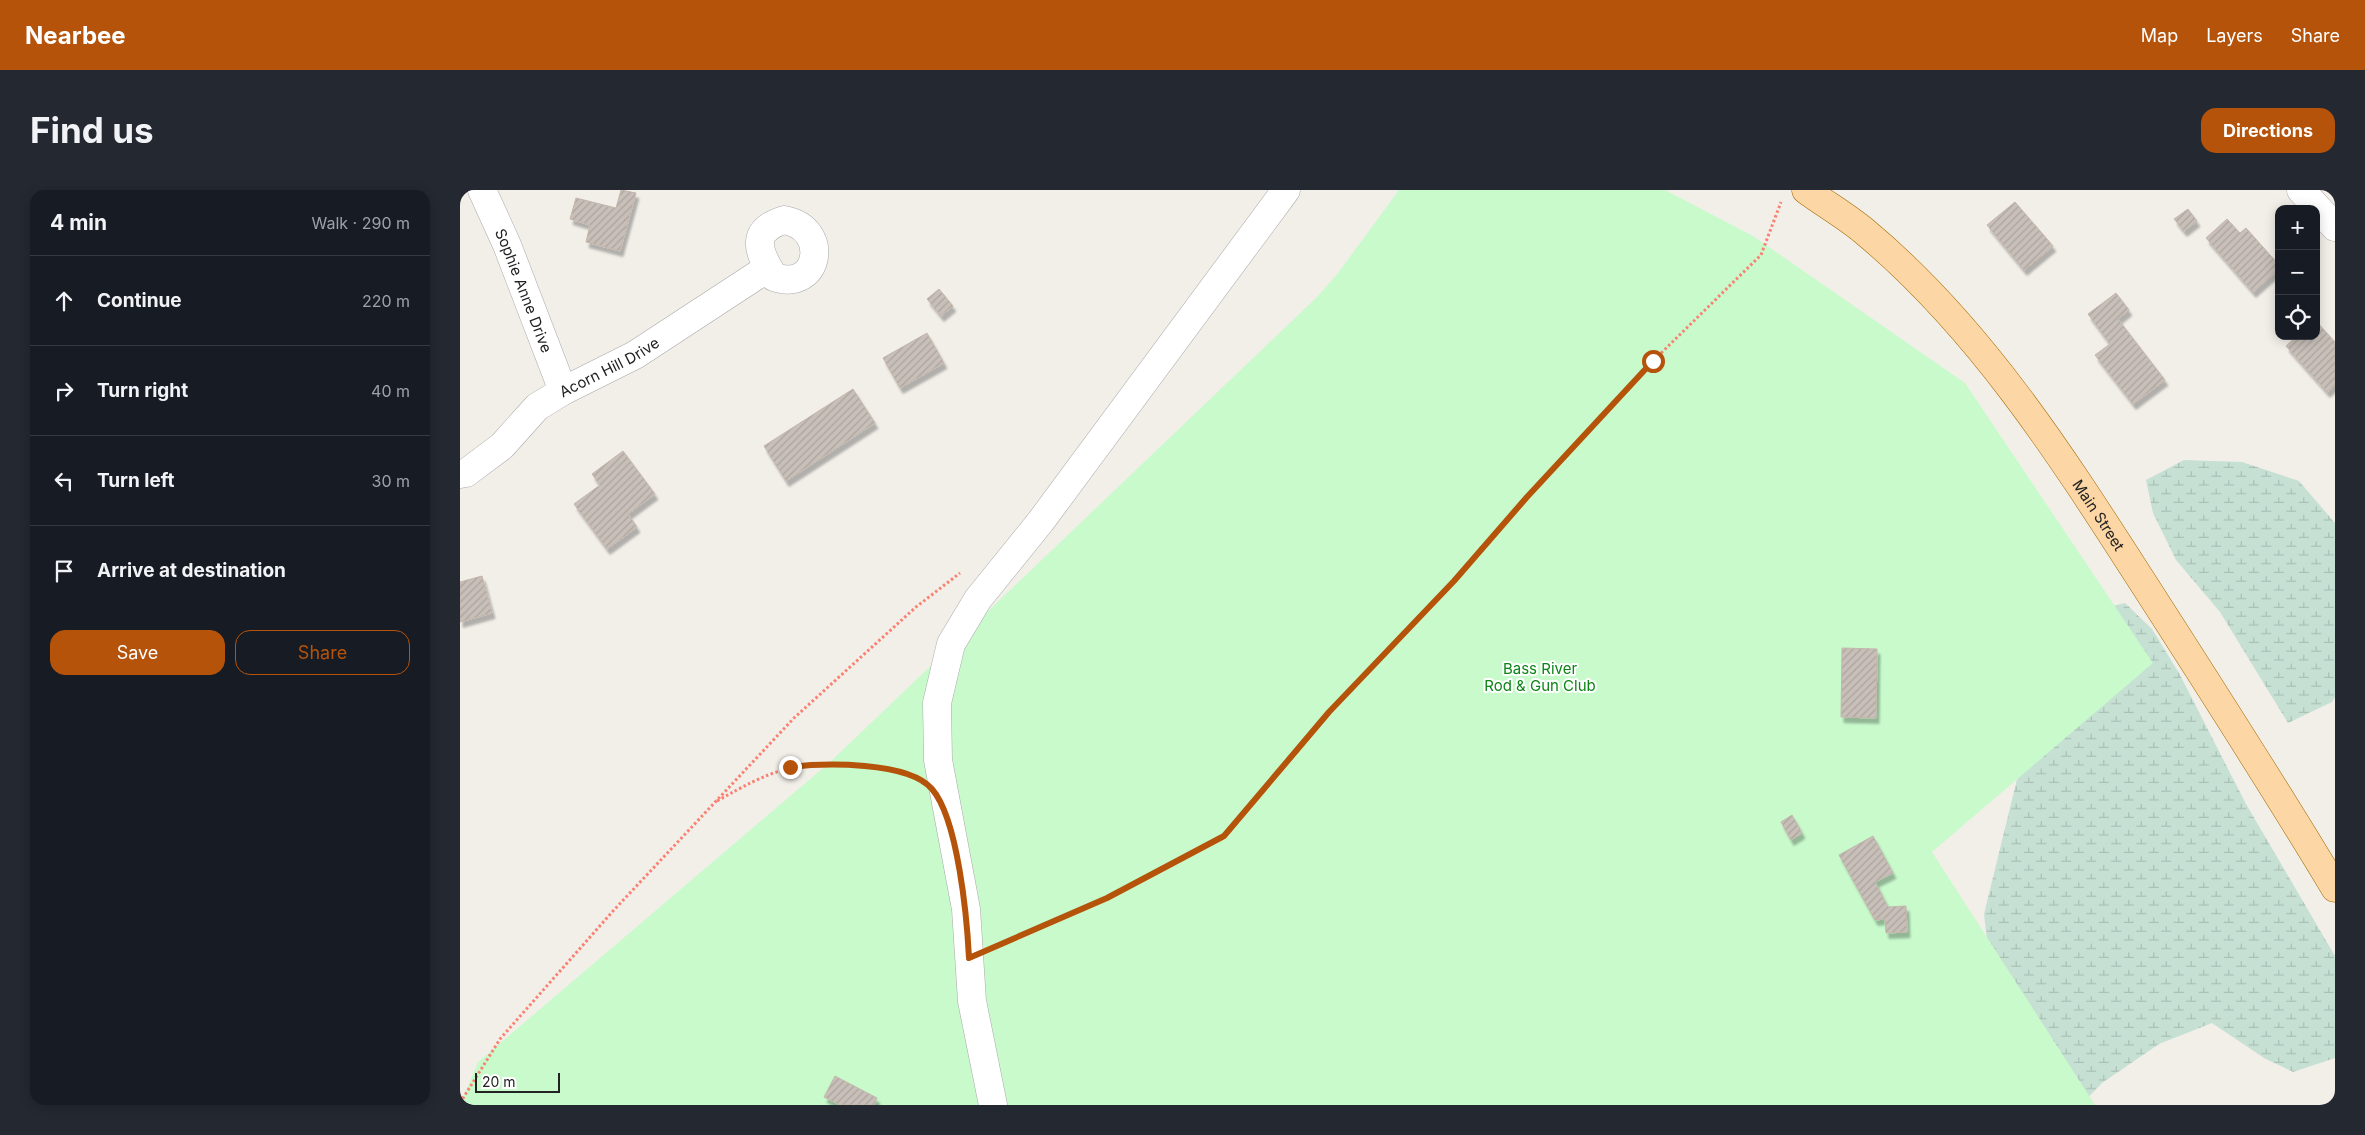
<!DOCTYPE html>
<meta charset="utf-8">
<style>
:root{--surface:#171b24;--page:#242831;--text:#f1f3f6;--muted:#9ea1a6;--line:#363941;--accent:#b45309}
body{margin:0;font-family:Inter,sans-serif;background:var(--page);color:var(--text)}
.controls{position:absolute;right:15px;top:15px;display:grid;overflow:hidden;border-radius:10px;box-shadow:0 2px 12px #0003}
.controls button{width:45px;height:45px;display:grid;place-items:center;padding:0;border:0;border-bottom:1px solid var(--line);background:var(--surface);color:var(--text);font:25px sans-serif}
.scale{position:absolute;left:15px;bottom:12px;width:85px;box-sizing:border-box;padding-left:5px;border:2px solid #222;border-top:0;font-size:14px;line-height:18px;white-space:nowrap;color:#222;-webkit-text-stroke:4px #fff;paint-order:stroke}
.stop{position:absolute;width:15px;height:15px;margin:-11px;border:4px solid #b45309;border-radius:50%;background:#fff}
.stop.end{background:#b45309;border-color:#fff;box-shadow:0 1px 5px #0008}
.list{margin:0;padding:0;list-style:none}
h2{display:flex;justify-content:space-between;align-items:center;height:65px;margin:0;padding:0 20px;font-size:21px}
h2 small{font-size:16px;font-weight:400;color:var(--muted)}
.list li{display:grid;grid-template-columns:32px 1fr auto;gap:15px;align-items:center;box-sizing:border-box;height:90px;padding:0 20px;border-top:1px solid var(--line)}
.list b{display:block;font-size:19px;white-space:nowrap}
.list em{font-size:16px;font-style:normal;color:var(--muted)}
.actions{display:flex;gap:10px;padding:15px 20px}
.actions a{flex:1;padding:11px 0;border:1px solid var(--accent);border-radius:15px;text-align:center;font-size:18px;color:var(--accent)}
.actions .main{background:var(--accent);color:#fff}
.icon{flex:none;width:28px;height:28px;fill:none;stroke:currentColor;stroke-width:2;stroke-linecap:round;stroke-linejoin:round}
.map{position:relative;flex:none;width:1875px;height:915px;overflow:hidden;border-radius:15px}
header{display:flex;align-items:center;gap:30px;box-sizing:border-box;height:70px;padding:0 25px;background:var(--accent);color:#fff}
header strong{font-size:24px}
nav{display:flex;gap:28px;margin-inline-start:auto;font-size:18px}
.intro{display:flex;align-items:center;justify-content:space-between;box-sizing:border-box;height:120px;padding:0 30px}
h1{margin:0;font-size:35px}
.button{padding:12px 22px;border-radius:15px;background:var(--accent);color:#fff;font-size:18px;font-weight:700}
main{display:flex;gap:30px;padding:0 30px}
aside{flex:1;background:var(--surface);border-radius:15px;box-shadow:0 2px 12px #0003}
.map>svg:first-child{display:block}
.wetland{fill:url(#wetland-marsh)}
.park{fill:#c8facc}
.building{fill:url(#building-hatch);stroke:#c4b6ab;filter:url(#shadow)}
.lines{fill:none;stroke-linecap:round;stroke-linejoin:round}
.minor-casing{stroke:#a9a9a9;stroke-width:29}
.major-casing{stroke:#a06b00;stroke-width:29}
.path{stroke:#fa8072;stroke-width:3;stroke-dasharray:2.5 2.5;stroke-linecap:butt}
.minor{stroke:#fff;stroke-width:28}
.major{stroke:#fcd6a4;stroke-width:28}
.route{stroke:#b45309;stroke-width:6}
.labels{text-anchor:middle;dominant-baseline:central;stroke-width:4;stroke-linejoin:round;paint-order:stroke}
.street-label{font-size:15px;fill:#222;stroke:#fff}
.park-label{font-size:15px;fill:#0c8416;stroke:#fff}
</style>
<header>
<strong>Nearbee</strong>
<nav><a>Map</a><a>Layers</a><a>Share</a></nav>
</header>
<div class="intro"><h1>Find us</h1><a class="button">Directions</a></div>
<main>
<aside>
<h2>4 min<small>Walk · 290 m</small></h2>
<ul class="list">
<li><svg class="icon" aria-label="ahead" viewBox="0 0 24 24"><path d="M12 20V5M6 11l6-6 6 6"/></svg><div><b>Continue</b></div><em>220 m</em></li>
<li><svg class="icon" aria-label="right" viewBox="0 0 24 24"><path d="M7 20v-9h11M14 6l5 5-5 5"/></svg><div><b>Turn right</b></div><em>40 m</em></li>
<li><svg class="icon" aria-label="left" viewBox="0 0 24 24"><path d="M17 20v-9H6M10 6l-5 5 5 5"/></svg><div><b>Turn left</b></div><em>30 m</em></li>
<li><svg class="icon" aria-label="arrive" viewBox="0 0 24 24"><path d="M6 21V4h12l-3 4 3 4H6"/></svg><div><b>Arrive at destination</b></div></li>
</ul>
<div class="actions"><a class="main">Save</a><a>Share</a></div>
</aside>
<div class="map">
<svg width="1875" height="915" viewBox="0 0 1875 915">
<defs>
<pattern id="wetland-marsh" width="20" height="14" patternUnits="userSpaceOnUse" patternTransform="scale(1.25)"><rect width="20" height="14" fill="#c6e0d4"/><path d="M1 5h8M5 5V1M11 12h8M15 12V8" fill="none" stroke="#aac0b6"/></pattern>
<pattern id="building-hatch" width="6" height="6" patternUnits="userSpaceOnUse" patternTransform="scale(1.25)"><rect width="6" height="6" fill="#c7bfb8"/><path d="M-1 1l2-2M0 6l6-6M5 7l2-2" fill="none" stroke="#aba49e"/></pattern>
<filter id="shadow"><feDropShadow dx="3" dy="5.5" stdDeviation="1" flood-color="#0004"/></filter>
</defs>
<rect width="100%" height="100%" fill="#f2efe9"/>
<!-- wetland -->
<g class="wetland">
<polygon points="1724,270 1782,272 1839,291 1875,333 1875,507 1872,512 1828,533 1760,422 1716,370 1693,323 1686,290"/>
<polygon points="1665,413 1692,439 1719,483 1786,614 1875,766 1875,868 1833,882 1804,868 1752,833 1699,854 1642,893 1621,915 1532,793 1524,724 1559,581 1636,420"/>
</g>
<!-- park -->
<polygon class="park" points="939,0 1205,0 1293,46 1505,193 1693,473 1472,662 1635,915 0,915 18,872 369,573 857,107 878,83"/>
<!-- building -->
<g class="building">
<polygon points="161,0 176,3 160,61 126,52 130,35 110,29 116,8 156,18"/>
<polygon points="1555,12 1593,56 1564,80 1527,35"/>
<polygon points="1728,19 1737,31 1724,41 1714,29"/>
<polygon points="1767,29 1780,43 1786,38 1819,75 1819,79 1793,102 1746,48"/>
<polygon points="479,99 493,116 481,126 467,109"/>
<polygon points="1656,103 1669,120 1658,129 1705,190 1673,214 1635,165 1650,154 1628,124"/>
<polygon points="1856,131 1875,152 1875,195 1867,202 1826,156 1837,146 1856,146"/>
<polygon points="467,143 484,173 440,198 423,168"/>
<polygon points="393,199 415,233 326,291 304,256"/>
<polygon points="163,261 195,304 168,324 177,337 147,359 114,314 140,295 132,284"/>
<polygon points="22,386 32,423 0,432 0,392"/>
<polygon points="1382,458 1417,459 1416,528 1381,527"/>
<polygon points="1332,625 1342,643 1331,650 1321,632"/>
<polygon points="1413,646 1433,683 1415,692 1428,717 1446,716 1447,742 1426,743 1425,729 1415,730 1379,665"/>
<polygon points="375,886 417,908 414,915 380,915 364,907"/>
</g>
<g class="lines">
<defs>
<g id="minor">
<path id="s1" d="M22 0 47 55 103 201"/>
<polyline points="1841,0 1875,37"/>
<path d="M324 30C371 38 360 103 314 87 298 62 289 41 324 30Z"/>
<path id="s2" d="M0 284 6 283 42 256 77 217 103 201 175 165 308 78"/>
<polyline points="533,915 512,811 506,719 478,570 477,513 491,454 518,409 581,331 826,0"/>
</g>
<g id="major">
<path id="s3" d="M1346 0C1365 14 1386 26 1404 41 1523 140 1606 273 1689 402 1752 500 1815 598 1875 698"/>
</g>
</defs>
<!-- minor casing -->
<use href="#minor" class="minor-casing"/>
<!-- major casing -->
<use href="#major" class="major-casing"/>
<!-- path -->
<g class="path">
<path d="M257 611C312 580 332 571 397 576 416 577 436 579 453 588"/>
<polyline points="536,756 647,708 764,646 869,522 993,391 1067,307 1193,171 1301,65 1321,12"/>
<polyline points="0,913 40,849 153,721 334,528 456,417 500,383"/>
</g>
<!-- minor -->
<use href="#minor" class="minor"/>
<!-- major -->
<use href="#major" class="major"/>
</g>
<g class="lines">
<!-- route -->
<path class="route" d="M330 577C364 573 448 571 472 599 498 629 507 728 509 768L647 708 764 646 869 522 994 391 1067 307 1193 171"/>
</g>
<g class="labels">
<!-- street labels -->
<g class="street-label">
<text stroke="none"><textPath href="#s1" startOffset="109">Sophie Anne Drive</textPath></text>
<text stroke="none"><textPath href="#s2" startOffset="186">Acorn Hill Drive</textPath></text>
<text stroke="none"><textPath href="#s3" startOffset="441">Main Street</textPath></text>
</g>
<!-- park labels -->
<g class="park-label">
<text x="1080" y="478">Bass River<tspan x="1080" dy="17">Rod &amp; Gun Club</tspan></text>
</g>
</g>
</svg>
<div class="controls">
<button>+</button>
<button>−</button>
<button><svg class="icon" aria-label="locate" viewBox="0 0 24 24"><circle cx="12" cy="12" r="6"/><path d="M12 2v4M12 18v4M2 12h4M18 12h4"/></svg></button>
</div>
<div class="scale">20 m</div>
<div class="stop" style="left:1193px;top:171px"></div>
<div class="stop end" style="left:330px;top:577px"></div>
</div>
</main>
